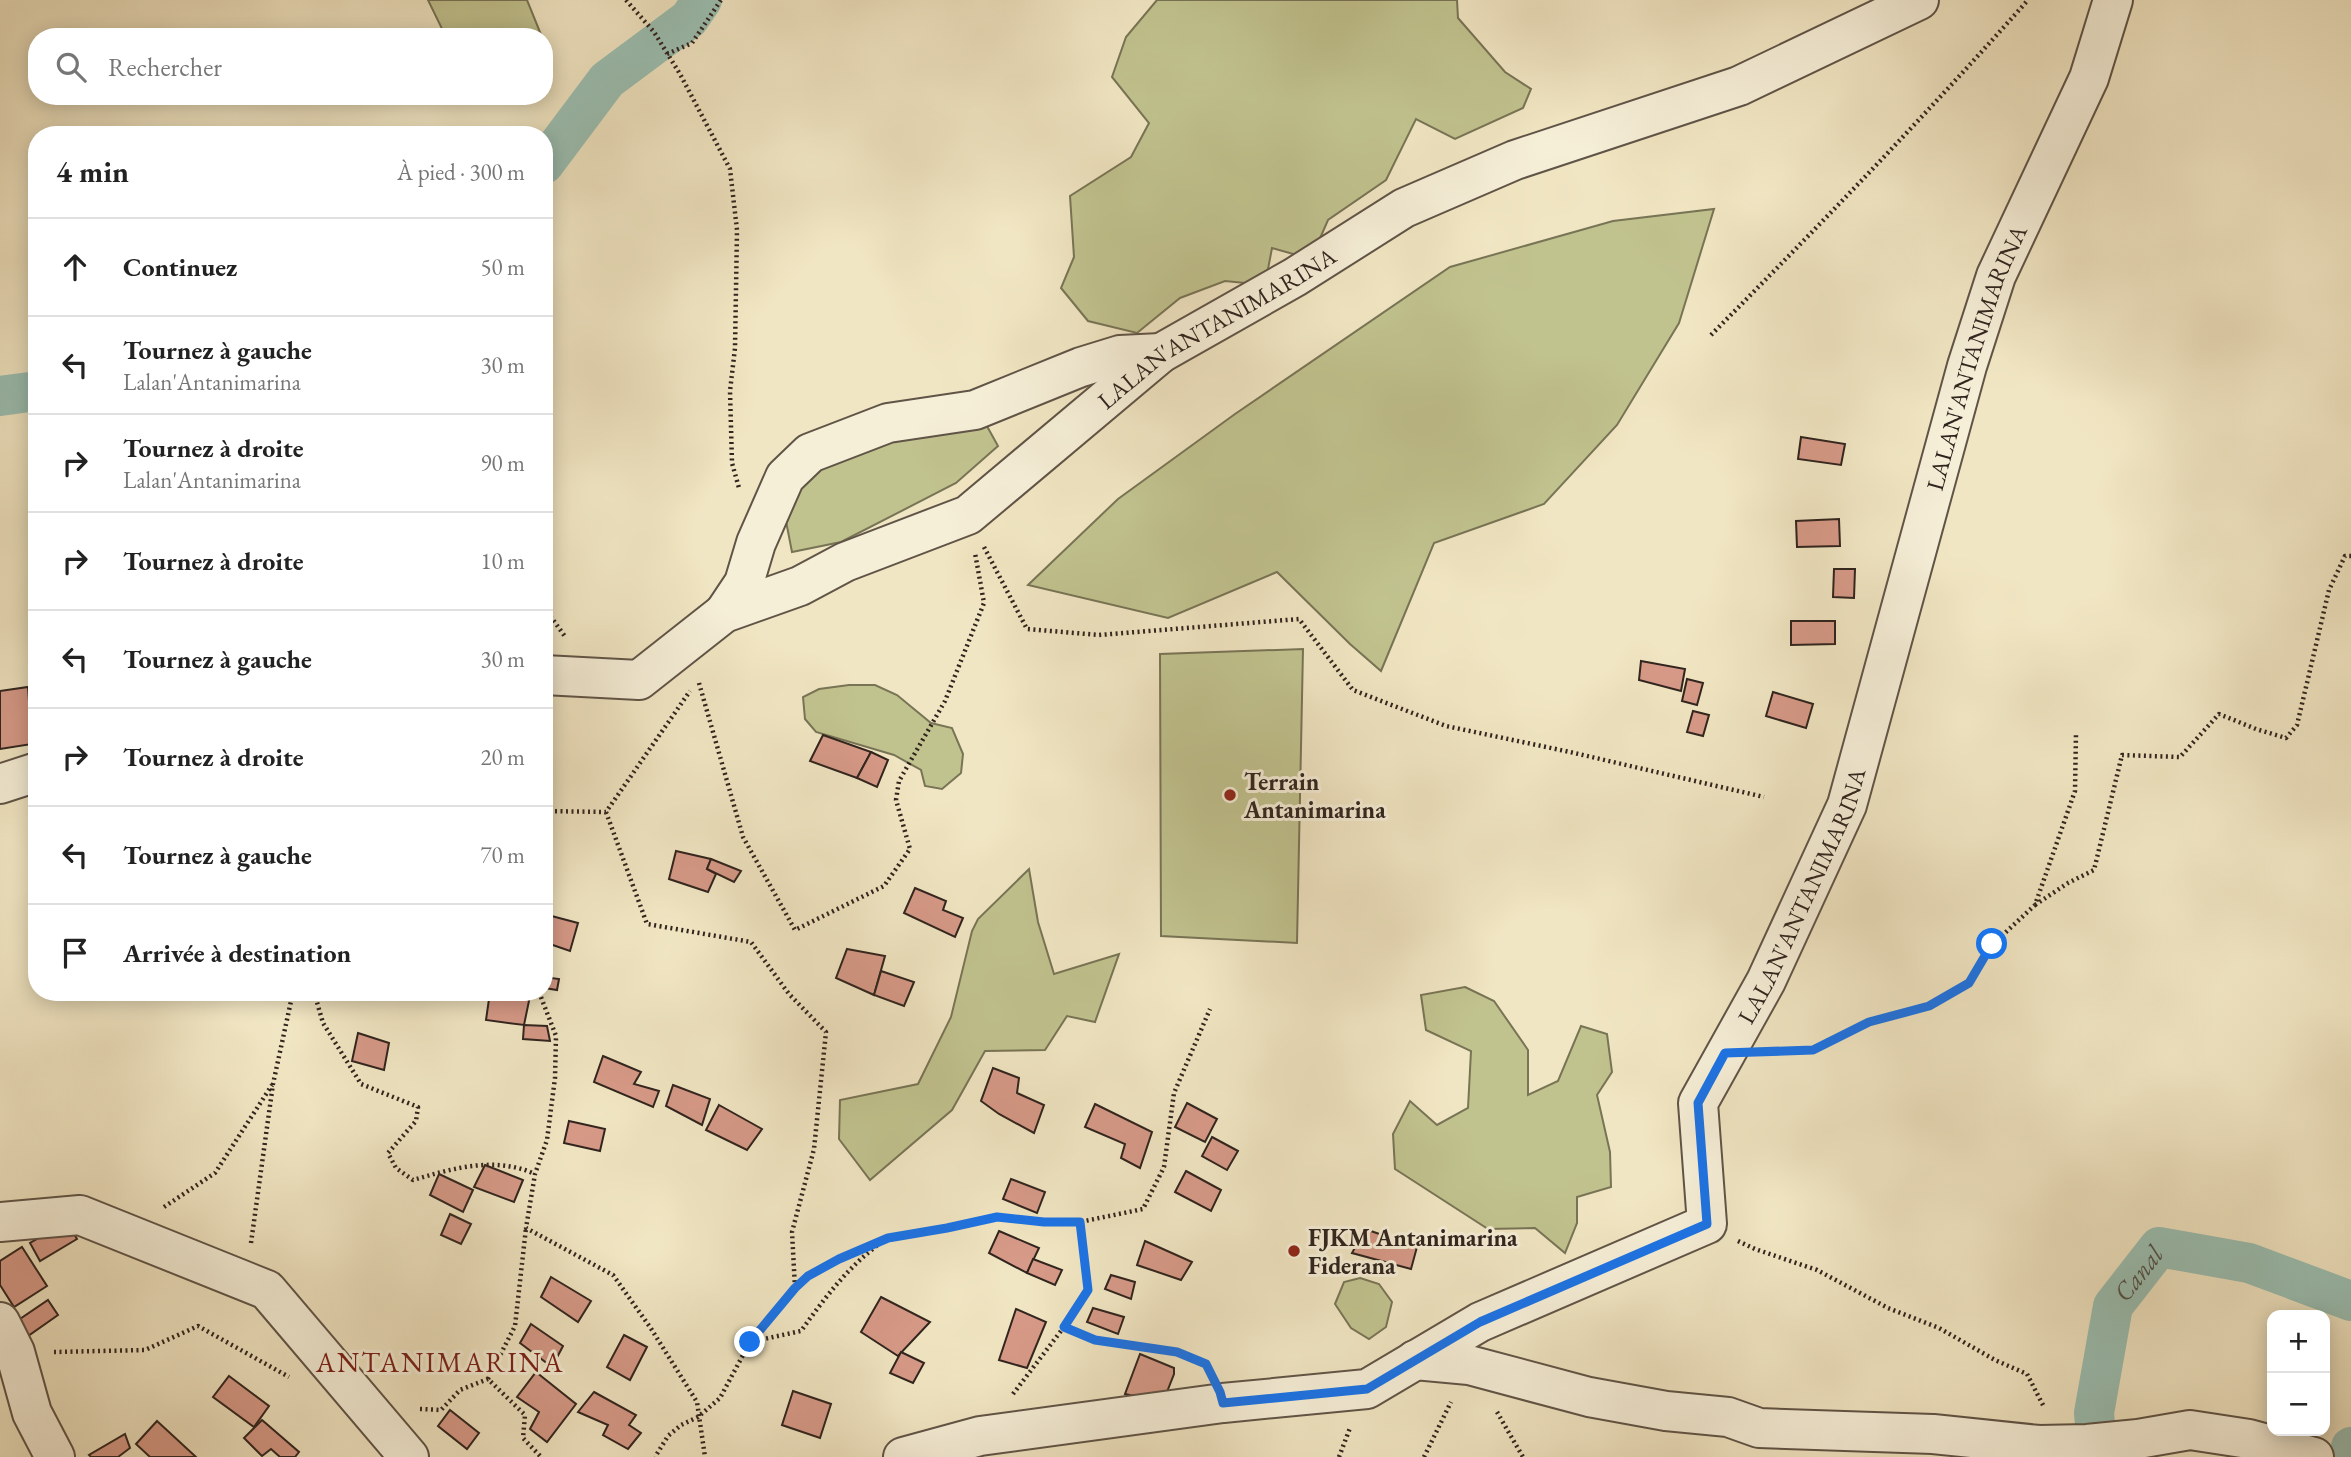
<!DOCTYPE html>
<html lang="fr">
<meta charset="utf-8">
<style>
:root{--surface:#fff;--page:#f2f2f2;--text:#222;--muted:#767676;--line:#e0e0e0}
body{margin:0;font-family:"EB Garamond",serif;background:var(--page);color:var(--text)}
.controls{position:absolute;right:21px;bottom:21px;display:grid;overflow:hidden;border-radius:14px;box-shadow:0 4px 18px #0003}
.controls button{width:63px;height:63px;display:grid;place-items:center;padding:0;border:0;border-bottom:2px solid var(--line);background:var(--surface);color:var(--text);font:35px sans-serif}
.stop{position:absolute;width:21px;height:21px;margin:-16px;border:5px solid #1a73e8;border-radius:50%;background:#fff}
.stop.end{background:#1a73e8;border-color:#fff;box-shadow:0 2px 7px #0008}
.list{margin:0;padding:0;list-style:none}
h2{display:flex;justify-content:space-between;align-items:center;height:91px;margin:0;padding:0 28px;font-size:30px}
h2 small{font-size:23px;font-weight:400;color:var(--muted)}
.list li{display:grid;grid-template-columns:46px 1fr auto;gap:21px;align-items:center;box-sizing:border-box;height:98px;padding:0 28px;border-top:2px solid var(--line)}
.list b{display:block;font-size:26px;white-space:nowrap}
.list p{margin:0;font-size:23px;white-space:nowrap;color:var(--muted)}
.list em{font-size:23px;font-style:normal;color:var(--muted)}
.icon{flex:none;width:38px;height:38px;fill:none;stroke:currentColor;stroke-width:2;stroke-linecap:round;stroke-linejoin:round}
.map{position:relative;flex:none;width:2351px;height:1457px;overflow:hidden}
.search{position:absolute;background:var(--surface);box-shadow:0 4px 18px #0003;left:28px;top:28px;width:525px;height:77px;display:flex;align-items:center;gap:18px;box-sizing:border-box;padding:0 24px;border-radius:28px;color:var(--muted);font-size:26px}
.panel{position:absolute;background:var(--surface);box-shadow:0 4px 18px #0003;left:28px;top:126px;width:525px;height:875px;border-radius:28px}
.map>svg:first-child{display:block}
.green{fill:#c1c38f;stroke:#787456;stroke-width:2}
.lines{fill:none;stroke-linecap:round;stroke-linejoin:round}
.canal{stroke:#9bc0b3;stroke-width:40}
.building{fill:#d79a88;stroke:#30241e;stroke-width:2}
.minor-casing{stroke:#605447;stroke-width:42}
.path{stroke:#30241e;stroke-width:4.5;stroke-dasharray:2 3.5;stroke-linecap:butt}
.minor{stroke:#f6efd8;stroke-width:38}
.route{stroke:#1a73e8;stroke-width:9}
.poi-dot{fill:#8f2418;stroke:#f6efd8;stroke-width:2.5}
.labels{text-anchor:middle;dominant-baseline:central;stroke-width:6;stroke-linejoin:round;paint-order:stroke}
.street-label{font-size:24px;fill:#30241e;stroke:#f6efd8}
.poi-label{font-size:24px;font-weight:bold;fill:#30241e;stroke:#f6efd8;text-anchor:start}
.water-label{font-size:26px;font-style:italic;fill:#50534b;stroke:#f6efd8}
.quarter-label{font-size:28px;letter-spacing:2px;fill:#7a1f14;stroke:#f6efd8}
</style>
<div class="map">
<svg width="2351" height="1457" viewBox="0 0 2351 1457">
<rect width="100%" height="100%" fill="#f1e6c3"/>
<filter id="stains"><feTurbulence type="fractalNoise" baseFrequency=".00286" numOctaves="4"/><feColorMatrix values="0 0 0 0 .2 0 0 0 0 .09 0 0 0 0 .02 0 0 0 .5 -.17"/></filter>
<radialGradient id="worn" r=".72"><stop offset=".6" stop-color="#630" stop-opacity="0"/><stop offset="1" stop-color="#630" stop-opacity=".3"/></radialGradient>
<!-- green -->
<g class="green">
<polygon points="428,0 527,0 542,37 446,37"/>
<polygon points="1157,0 1457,0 1458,18 1505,72 1531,89 1523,108 1455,139 1416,119 1386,180 1328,220 1311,259 1272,248 1265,285 1225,281 1180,298 1137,333 1088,321 1061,288 1074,257 1070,196 1131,157 1149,123 1112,77 1126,37"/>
<polygon points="1714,209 1679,323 1617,425 1544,504 1434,543 1381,671 1350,644 1277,572 1168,618 1028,585 1118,499 1235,414 1450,267 1613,221"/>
<polygon points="983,419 998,446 956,483 841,542 792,552 784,511 808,474 843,461 881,442"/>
<polygon points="1303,649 1297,943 1161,936 1160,654"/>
<polygon points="849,685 875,685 897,695 931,723 952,728 963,754 961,773 942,789 925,786 921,770 894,755 816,732 805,719 803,697 819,689"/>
<polygon points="1029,869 1038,922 1054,974 1119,954 1095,1022 1067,1016 1045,1050 985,1051 952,1110 870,1180 839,1139 840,1100 918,1084 951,1017 972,931 978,919"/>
<polygon points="1465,987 1494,1001 1528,1050 1528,1095 1558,1081 1581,1026 1607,1034 1612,1072 1597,1095 1610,1152 1611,1187 1577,1197 1577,1223 1565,1253 1535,1228 1488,1229 1395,1169 1393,1134 1410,1101 1437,1125 1468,1108 1471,1051 1426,1030 1421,995"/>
<polygon points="1360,1278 1379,1284 1392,1302 1386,1327 1369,1339 1351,1328 1335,1304 1344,1282"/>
</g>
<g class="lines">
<!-- canal -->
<g class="canal">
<polyline points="544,164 607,80 689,19 702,0"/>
<polyline points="0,396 37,391"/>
<path id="s1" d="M2098 1457 2094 1413 2113 1306 2159 1247 2249 1263 2351 1301"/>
<polyline points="2348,1457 2351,1447"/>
</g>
</g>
<!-- building -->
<g class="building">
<polygon points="1801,437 1845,444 1841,465 1798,459"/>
<polygon points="1839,519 1840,546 1797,547 1796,521"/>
<polygon points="1834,569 1855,569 1854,598 1833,597"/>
<polygon points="1791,621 1835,621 1835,644 1791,645"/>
<polygon points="1641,661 1685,669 1681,691 1639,680"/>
<polygon points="1687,679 1703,683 1697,705 1682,701"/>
<polygon points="28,687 32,744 0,749 0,691"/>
<polygon points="1773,692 1813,704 1806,728 1766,716"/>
<polygon points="1693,711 1709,715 1703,736 1687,732"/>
<polygon points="823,735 871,752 857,778 810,761"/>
<polygon points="871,752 888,760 877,787 857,778"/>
<polygon points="676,851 711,859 707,869 716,874 708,892 669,879"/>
<polygon points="711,859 741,871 734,882 707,869"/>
<polygon points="915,888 946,901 943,910 963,918 955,937 904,913"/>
<polygon points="544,914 578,923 570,951 544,942"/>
<polygon points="847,949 885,956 874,995 836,978"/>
<polygon points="881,971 914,982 904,1006 874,995"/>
<polygon points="544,977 559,979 557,990 544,988"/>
<polygon points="490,992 513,992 530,996 524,1025 486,1020"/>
<polygon points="524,1025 547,1026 550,1041 523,1039"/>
<polygon points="358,1033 389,1043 384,1070 352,1061"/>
<polygon points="603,1056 641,1072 634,1084 659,1091 653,1107 594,1082"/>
<polygon points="993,1068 1019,1078 1017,1093 1044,1105 1034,1133 999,1114 981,1101"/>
<polygon points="673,1085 710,1099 702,1125 666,1106"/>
<polygon points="1187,1103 1217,1119 1205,1142 1175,1127"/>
<polygon points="1095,1104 1152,1132 1140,1168 1121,1158 1125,1144 1085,1127"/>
<polygon points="719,1105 762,1129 747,1150 706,1130"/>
<polygon points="569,1121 605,1129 600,1151 564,1143"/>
<polygon points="1212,1137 1238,1151 1227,1170 1202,1156"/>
<polygon points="485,1165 523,1180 514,1202 474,1187"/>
<polygon points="1186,1171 1221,1190 1211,1211 1175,1192"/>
<polygon points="439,1174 473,1190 463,1212 430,1195"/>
<polygon points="1011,1179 1045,1192 1037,1213 1003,1199"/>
<polygon points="450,1214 471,1224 461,1244 441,1235"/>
<polygon points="67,1222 77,1239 40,1261 30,1243"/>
<polygon points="1365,1229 1417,1247 1411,1269 1352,1253"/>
<polygon points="999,1231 1039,1248 1027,1273 989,1253"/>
<polygon points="1145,1241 1192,1262 1181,1280 1137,1265"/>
<polygon points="22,1247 47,1286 14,1307 0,1285 0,1261"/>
<polygon points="1033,1259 1062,1270 1055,1285 1027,1273"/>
<polygon points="1111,1275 1135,1282 1131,1299 1105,1289"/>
<polygon points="551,1277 591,1301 578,1322 541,1297"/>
<polygon points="881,1297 930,1322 898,1356 861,1332"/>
<polygon points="48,1300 58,1315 28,1336 17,1321"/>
<polygon points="1093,1308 1124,1317 1118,1334 1087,1322"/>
<polygon points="1016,1309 1046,1322 1027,1368 999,1360"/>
<polygon points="531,1324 563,1346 552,1367 520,1343"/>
<polygon points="624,1335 647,1347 630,1380 607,1367"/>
<polygon points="901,1352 924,1363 913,1383 890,1373"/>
<polygon points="1140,1354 1174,1368 1174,1374 1163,1402 1125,1394"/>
<polygon points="536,1372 576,1404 547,1442 530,1429 539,1412 517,1397"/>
<polygon points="229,1376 269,1406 254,1427 213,1397"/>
<polygon points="793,1391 831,1404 820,1438 782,1425"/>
<polygon points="594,1392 636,1415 629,1425 641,1433 628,1449 603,1435 608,1425 578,1412"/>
<polygon points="450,1410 479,1433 467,1449 438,1426"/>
<polygon points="262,1420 299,1452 295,1457 280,1457 271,1449 262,1456 244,1438"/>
<polygon points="157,1421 196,1457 150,1457 136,1444"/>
<polygon points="125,1434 130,1448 118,1457 91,1457 89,1455"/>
</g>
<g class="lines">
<defs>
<g id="minor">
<polyline points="724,613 744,583 756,543 785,477 810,453 888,423 975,410 1081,367 1120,355 1161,353"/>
<path id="s2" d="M544 675 639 680 724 613 800 586 845 562 968 515 1161 353 1295 277 1404 208 1515 160 1739 86 1919 0"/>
<polyline points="0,784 37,772"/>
<polyline points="0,1222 80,1215 267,1290 409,1457"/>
<polyline points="0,1322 15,1352 32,1413 55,1457"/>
<polyline points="1415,1360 1469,1365 1589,1397 1666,1411 1728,1417 1759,1428 1933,1434 2039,1445 2087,1444 2138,1439 2190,1430 2249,1439 2314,1457"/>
<path id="s3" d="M903 1457 980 1436 1223 1403 1367 1389 1480 1322 1707 1224 1698 1103 1766 981 1847 805 1967 366 1996 276 2089 78 2113 0"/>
</g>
</defs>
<!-- minor casing -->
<use href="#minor" class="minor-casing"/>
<!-- path -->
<g class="path">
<polyline points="626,0 654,32 680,74 730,169 737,230 735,348 730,391 732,463 739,488"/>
<polyline points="667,54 692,43 721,0"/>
<path d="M1711 335C1819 226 1926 115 2028 0"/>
<polyline points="984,547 1027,629 1099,635 1299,619 1353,690 1446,726 1570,752 1764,797"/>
<polyline points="544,607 566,638"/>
<polyline points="699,683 743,837 795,930 884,886 910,849 896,800 899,781 945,701 984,603 975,553"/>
<polyline points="544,811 606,812 690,691"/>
<polyline points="606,812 647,924 751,942 789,994 826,1032 814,1149 792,1232 795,1288 750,1342 720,1398 698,1417 681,1425 668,1436 655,1457"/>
<polyline points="2035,905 2068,883 2094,870 2122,755 2180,757 2219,714 2256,729 2286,738 2297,725 2329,590 2345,556 2351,556"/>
<path d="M314 992 323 1023 361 1084 418 1107 416 1121 388 1153 396 1168 413 1180C454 1168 495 1156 535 1174"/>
<polyline points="539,992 556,1036 555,1078 547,1140 535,1174 526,1228 613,1275 650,1327 697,1402 705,1457"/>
<polyline points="1772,1051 1813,1050 1869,1022 1929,1006 1969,983 1992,945 2035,905 2075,791 2076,733"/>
<polyline points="164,1207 215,1173 272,1085"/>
<polyline points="1738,1241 1755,1249 1817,1270 1888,1308 1939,1328 1995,1360 2027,1374 2044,1407"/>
<polyline points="251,1243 273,1084 293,992"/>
<polyline points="796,1288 808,1276 839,1259 888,1238 947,1229 997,1217 1044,1222 1080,1222"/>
<polyline points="1064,1327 1095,1340 1133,1344 1176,1352 1206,1364 1208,1367"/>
<path d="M750 1342 801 1331C824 1299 847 1268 879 1244"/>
<polyline points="54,1352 145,1350 198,1326 289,1377"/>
<polyline points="488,1379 515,1326 526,1228"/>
<polyline points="1013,1394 1064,1327 1088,1290 1080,1222 1143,1209 1164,1167 1174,1093 1210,1009"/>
<polyline points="420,1409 441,1410 460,1390 488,1379 525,1415 523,1438 541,1457"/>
<polyline points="1497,1412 1523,1457"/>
<polyline points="1339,1457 1350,1428"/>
<polyline points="1424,1457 1451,1402"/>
</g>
<!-- minor -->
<use href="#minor" class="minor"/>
</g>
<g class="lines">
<!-- route -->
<polyline class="route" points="750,1342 795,1288 808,1276 839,1259 888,1238 947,1228 997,1217 1044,1222 1080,1222 1088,1290 1064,1327 1095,1340 1177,1352 1206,1364 1220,1392 1223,1403 1367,1389 1480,1322 1707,1224 1698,1103 1725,1053 1813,1050 1869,1022 1929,1006 1969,983 1992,944"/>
</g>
<!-- markers -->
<g class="poi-dot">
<circle cx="1230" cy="795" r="7"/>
<circle cx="1294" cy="1251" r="7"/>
</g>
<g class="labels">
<!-- street labels -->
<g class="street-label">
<text stroke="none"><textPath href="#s2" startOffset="779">LALAN'ANTANIMARINA</textPath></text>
<text stroke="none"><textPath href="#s3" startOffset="1769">LALAN'ANTANIMARINA</textPath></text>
<text stroke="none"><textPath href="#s3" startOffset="1202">LALAN'ANTANIMARINA</textPath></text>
</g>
<!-- poi labels -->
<g class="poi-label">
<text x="1244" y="781">Terrain<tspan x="1244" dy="28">Antanimarina</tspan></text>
<text x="1308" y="1237">FJKM Antanimarina<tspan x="1308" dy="28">Fiderana</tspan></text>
</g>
<!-- water labels -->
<g class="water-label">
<text stroke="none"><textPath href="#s1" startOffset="194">Canal</textPath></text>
</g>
<!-- quarter labels -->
<g class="quarter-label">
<text x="440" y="1362">ANTANIMARINA</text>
</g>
</g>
<rect width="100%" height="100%" filter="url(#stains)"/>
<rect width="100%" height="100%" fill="url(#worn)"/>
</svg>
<div class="controls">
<button>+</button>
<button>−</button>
</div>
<div class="stop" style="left:1992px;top:944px"></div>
<div class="stop end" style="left:750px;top:1342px"></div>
<div class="search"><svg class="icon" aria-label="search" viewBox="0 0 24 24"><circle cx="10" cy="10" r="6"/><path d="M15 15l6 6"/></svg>Rechercher</div>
<section class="panel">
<h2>4 min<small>À pied · 300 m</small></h2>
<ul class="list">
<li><svg class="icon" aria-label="ahead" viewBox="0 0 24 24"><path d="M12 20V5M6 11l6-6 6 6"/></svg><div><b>Continuez</b></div><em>50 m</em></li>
<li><svg class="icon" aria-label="left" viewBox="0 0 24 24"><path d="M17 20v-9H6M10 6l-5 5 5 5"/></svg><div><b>Tournez à gauche</b><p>Lalan'Antanimarina</p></div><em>30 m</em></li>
<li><svg class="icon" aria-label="right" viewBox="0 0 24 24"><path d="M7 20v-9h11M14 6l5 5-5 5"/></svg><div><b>Tournez à droite</b><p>Lalan'Antanimarina</p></div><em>90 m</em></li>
<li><svg class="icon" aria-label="right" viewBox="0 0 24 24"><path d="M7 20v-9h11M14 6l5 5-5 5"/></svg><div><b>Tournez à droite</b></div><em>10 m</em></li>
<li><svg class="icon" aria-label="left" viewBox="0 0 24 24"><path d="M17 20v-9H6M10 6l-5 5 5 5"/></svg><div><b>Tournez à gauche</b></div><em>30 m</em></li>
<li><svg class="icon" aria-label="right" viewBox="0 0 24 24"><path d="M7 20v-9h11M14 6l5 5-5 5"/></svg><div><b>Tournez à droite</b></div><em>20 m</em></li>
<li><svg class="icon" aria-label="left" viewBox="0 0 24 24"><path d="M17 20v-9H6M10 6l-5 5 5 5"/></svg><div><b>Tournez à gauche</b></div><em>70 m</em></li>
<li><svg class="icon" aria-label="arrive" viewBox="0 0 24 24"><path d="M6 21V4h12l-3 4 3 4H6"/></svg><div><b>Arrivée à destination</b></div></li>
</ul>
</section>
</div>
